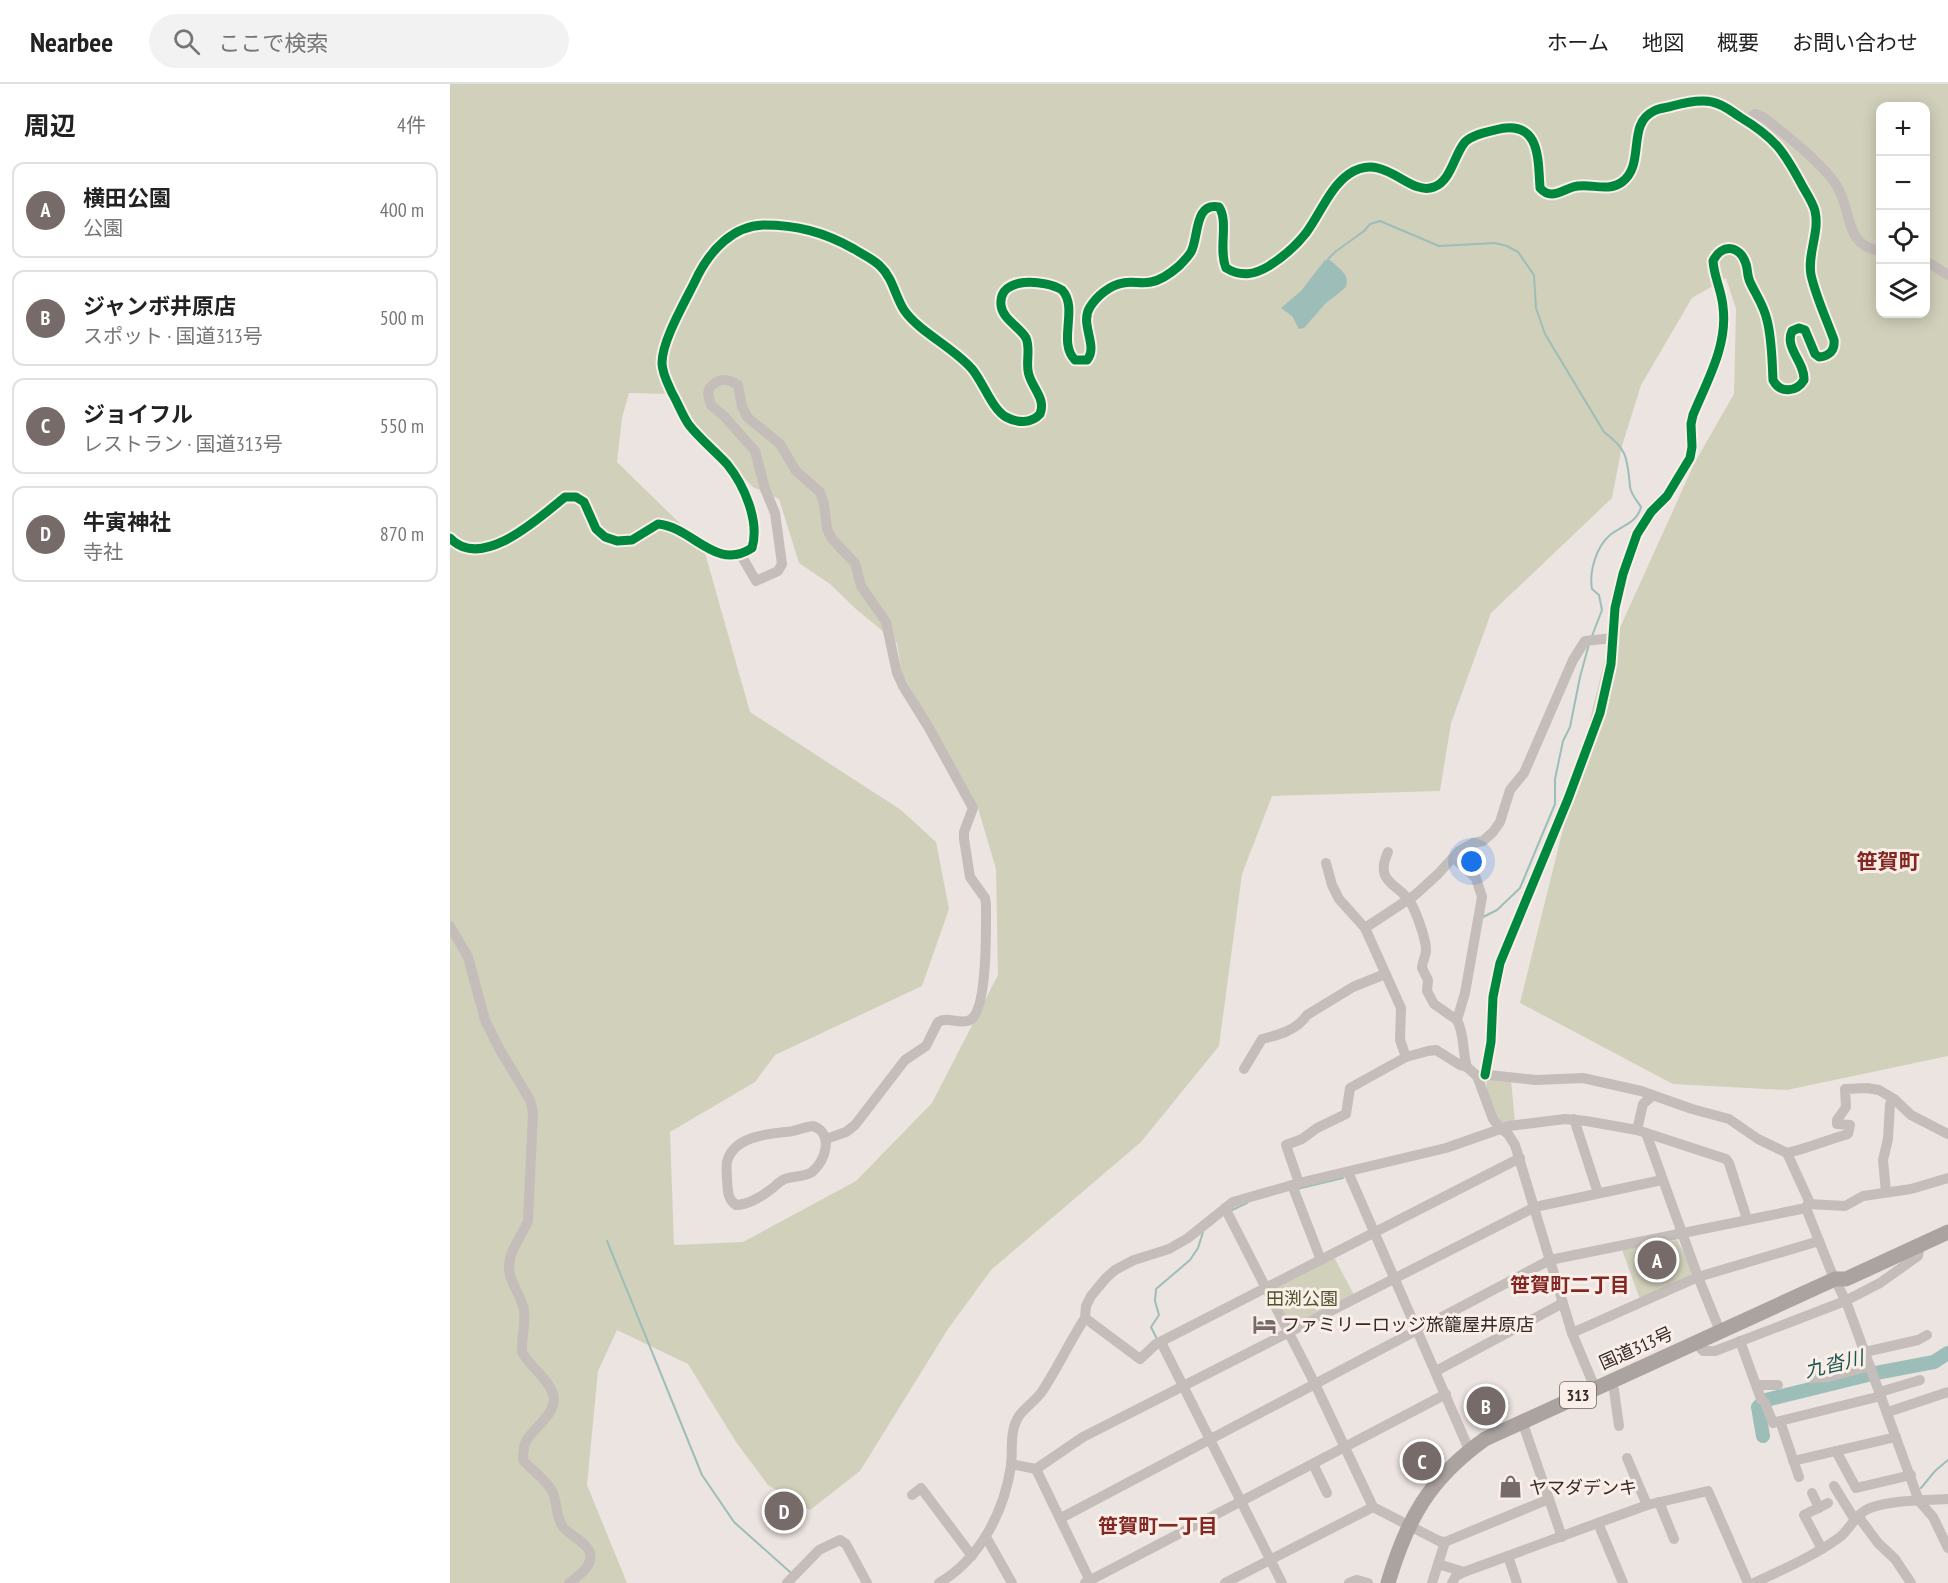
<!DOCTYPE html>
<html lang="ja">
<meta charset="utf-8">
<style>
:root{--surface:#fff;--page:#f2f2f2;--text:#222;--muted:#767676;--line:#e0e0e0;--accent:#766b69}
body{margin:0;font-family:"PT Sans Narrow","Noto Sans JP",sans-serif;background:var(--page);color:var(--text)}
.controls{position:absolute;right:18px;top:18px;display:grid;overflow:hidden;border-radius:12px;box-shadow:0 3px 15px #0003}
.controls button{width:54px;height:54px;display:grid;place-items:center;padding:0;border:0;border-bottom:2px solid var(--line);background:var(--surface);color:var(--text);font:30px sans-serif}
.you{position:absolute;left:1022px;top:778px;width:21px;height:21px;margin:-15px;border:4px solid #fff;border-radius:50%;background:#1a73e8;box-shadow:0 0 0 9px #1a73e833}
.badge{display:grid;place-items:center;width:39px;height:39px;border-radius:50%;background:var(--accent);color:#fff;font-size:20px;font-weight:700}
.pin{position:absolute;translate:-50% -50%;border:3px solid #fff;box-shadow:0 2px 6px #0006}
.list{margin:0;padding:0;list-style:none}
h2{display:flex;justify-content:space-between;align-items:center;height:78px;margin:0;padding:0 24px;font-size:26px}
h2 small{font-size:20px;font-weight:400;color:var(--muted)}
.list li{display:grid;grid-template-columns:39px 1fr auto;gap:18px;align-items:center;box-sizing:border-box;height:96px;margin:0 12px 12px;padding:0 12px;border:2px solid var(--line);border-radius:12px}
.list b{display:block;font-size:22px;white-space:nowrap}
.list p{margin:0;font-size:20px;white-space:nowrap;color:var(--muted)}
.list em{font-size:20px;font-style:normal;color:var(--muted)}
.icon{flex:none;width:33px;height:33px;fill:none;stroke:currentColor;stroke-width:2;stroke-linecap:round;stroke-linejoin:round}
.map{position:relative;flex:none;width:1498px;height:1499px;overflow:hidden}
header{display:flex;align-items:center;gap:36px;box-sizing:border-box;height:84px;padding:0 30px;background:var(--surface);border-bottom:2px solid var(--line)}
header strong{font-size:28px}
nav{display:flex;gap:33px;margin-inline-start:auto;font-size:21px}
.search{width:420px;height:54px;background:var(--page);display:flex;align-items:center;gap:15px;box-sizing:border-box;padding:0 21px;border-radius:33px;color:var(--muted);font-size:22px}
main{display:flex}
aside{flex:1;background:var(--surface)}
.map>svg:first-child{display:block}
.green{fill:#d1d0bb;fill-rule:evenodd}
.water{fill:#9dbeb8}
.lines{fill:none;stroke-linecap:round;stroke-linejoin:round}
.stream{stroke:#9dbeb8;stroke-width:2}
.river{stroke:#9dbeb8;stroke-width:14}
.minor{stroke:#c5bdba;stroke-width:10}
.highway{stroke:#aba3a0;stroke-width:15}
.cycleway-casing{stroke:#f9eee8;stroke-width:13}
.cycleway{stroke:#00873e;stroke-width:9}
.labels{text-anchor:middle;dominant-baseline:central;stroke-width:6;stroke-linejoin:round;paint-order:stroke}
.shield{fill:#f9eee8;stroke:#706562;stroke-width:1.5}
.shield-label{font-size:16px;font-weight:bold;fill:#362a28}
.park-label{font-size:18px;fill:#4d542c;stroke:#f9eee8}
.poi-label{font-size:18px;fill:#362a28;stroke:#f9eee8;text-anchor:start}
.street-label{font-size:18px;fill:#362a28;stroke:#f9eee8}
.neighbourhood-label{font-size:20px;font-weight:bold;fill:#832723;stroke:#f9eee8}
.water-label{font-size:20px;font-style:italic;fill:#1e574f;stroke:#f9eee8}
.quarter-label{font-size:21px;font-weight:bold;fill:#832723;stroke:#f9eee8}
</style>
<header>
<strong>Nearbee</strong>
<div class="search"><svg class="icon" aria-label="search" viewBox="0 0 24 24"><circle cx="10" cy="10" r="6"/><path d="M15 15l6 6"/></svg>ここで検索</div>
<nav><a>ホーム</a><a>地図</a><a>概要</a><a>お問い合わせ</a></nav>
</header>
<main>
<aside>
<h2>周辺<small>4件</small></h2>
<ul class="list">
<li><span class="badge">A</span><div><b>横田公園</b><p>公園</p></div><em>400 m</em></li>
<li><span class="badge">B</span><div><b>ジャンボ井原店</b><p>スポット · 国道313号</p></div><em>500 m</em></li>
<li><span class="badge">C</span><div><b>ジョイフル</b><p>レストラン · 国道313号</p></div><em>550 m</em></li>
<li><span class="badge">D</span><div><b>牛寅神社</b><p>寺社</p></div><em>870 m</em></li>
</ul>
</aside>
<div class="map">
<svg width="1498" height="1499" viewBox="0 0 1498 1499">
<rect width="100%" height="100%" fill="#ece4e1"/>
<!-- green -->
<g class="green">
<path d="M0 0H1498V972L1337 1006 1223 1000 1070 919 1154 579 1245 378 1284 310 1286 225 1276 194 1242 214 1191 301 1172 362 1162 414 1041 529 1001 639 990 707 822 712 792 790 769 962 691 1058 541 1186 498 1245 410 1387 360 1426 318 1401 286 1358 238 1280 167 1246 148 1287 137 1401 177 1499H0ZM1430 22H1476V230H1430ZM179 309 220 310 251 351 303 403 329 415 349 479 380 500 406 525 447 559 452 589 528 724 546 785 548 891 482 1019 406 1097 293 1158 224 1161 220 1048 305 998 325 971 472 902 499 825 486 758 451 726 300 628 253 462 167 378 172 334Z"/>
<polygon points="1036,994 1061,997 1065,1038 1053,1039 1049,1037 1037,1007"/>
<polygon points="1227,1156 1243,1186 1240,1192 1190,1215 1172,1166"/>
<polygon points="884,1173 904,1211 840,1242 823,1207 824,1204"/>
</g>
<!-- water -->
<path class="water" d="M875 176H880C888 184 902 191 895 204L875 220 854 244 849 245 842 232 831 224 851 207Z"/>
<g class="lines">
<!-- stream -->
<g class="stream">
<path d="M878 175 885 168 914 147 920 140 930 137 989 162 1045 159 1057 162 1068 168 1084 191 1086 224 1095 250 1154 348C1178 366 1177 374 1180 402 1180 409 1187 417 1191 423 1187 439 1171 442 1160 451 1146 463 1139 488 1142 505L1149 511 1152 526 1142 552"/>
<polyline points="1033,833 1047,826 1070,804 1105,720 1105,695 1113,657 1120,643 1130,593 1139,560"/>
<polyline points="847,1105 893,1094"/>
<polyline points="782,1126 797,1119"/>
<polyline points="157,1157 252,1391 284,1438 340,1488"/>
<polyline points="707,1255 701,1243 709,1231 705,1217 706,1205 740,1176 748,1164 753,1148"/>
<polyline points="1471,1404 1485,1387 1498,1376"/>
</g>
<!-- river -->
<polyline class="river" points="1313,1352 1308,1323 1316,1316 1426,1289 1484,1278 1498,1269"/>
<!-- minor -->
<g class="minor">
<path d="M1297 36 1305 30 1313 33C1334 49 1370 78 1385 99 1404 126 1392 161 1430 167"/>
<polyline points="1476,177 1498,191"/>
<path d="M0 454C32 488 90 433 115 413H126L134 418 146 445 155 453 167 457 182 456 208 440C243 443 265 488 302 464 310 437 294 401 277 380 265 367 250 355 239 341 232 331 228 319 222 309 218 300 212 289 212 279 212 255 238 213 248 191 261 166 283 142 313 141 347 141 374 148 404 165 412 170 423 175 430 182 443 194 445 212 454 226 469 248 503 263 522 285 533 298 542 325 556 333 567 339 581 340 590 330 596 315 583 305 579 291 575 280 581 265 576 254 570 243 552 235 551 221 548 191 596 196 612 206 629 224 607 258 625 276H637C649 262 629 240 640 223 647 212 660 201 673 199 682 197 692 200 701 198 712 196 721 189 729 182 733 178 738 173 741 168 749 153 744 118 769 123 779 138 768 165 776 184 791 193 804 191 819 182 833 173 846 162 856 149 870 130 880 103 899 90 935 66 958 113 984 103 1001 97 1004 71 1015 58 1022 51 1036 48 1045 46 1090 34 1088 73 1090 104 1101 116 1110 107 1123 103 1139 98 1157 109 1172 98 1196 80 1176 40 1204 27 1209 24 1216 24 1222 22 1233 19 1250 15 1262 18 1273 20 1281 27 1290 33 1325 54 1334 67 1353 103 1357 110 1363 119 1365 127 1370 148 1357 170 1361 191 1366 213 1376 234 1384 256 1385 266 1380 272 1369 273L1365 270 1355 246 1349 244 1342 247C1334 264 1355 278 1354 296 1347 308 1330 310 1323 296 1322 277 1322 255 1317 236 1314 222 1306 211 1300 198 1297 192 1298 186 1296 180 1290 161 1272 159 1263 177 1264 193 1272 208 1273 223 1278 261 1257 297 1243 331L1241 340 1242 363 1240 374 1217 412 1201 428 1187 450 1173 490 1165 524 1161 580 1150 629 1118 715 1050 879 1043 913 1041 958 1035 991"/>
<path d="M291 471 306 497 328 487 332 480 325 429 315 405 305 367 274 332 261 321 258 310 259 305C268 293 277 294 288 301L292 322 297 333 330 360 346 387 370 408 374 420 377 445 382 455 405 479 411 502 436 538 447 589 453 602 479 644 523 724 514 748V755L520 793 535 814 536 820C536 841 538 926 520 936 510 941 498 932 488 938L476 962 455 976 405 1041 396 1048 376 1055"/>
<path d="M938 768C923 801 951 799 962 821 967 831 976 855 976 866 976 872 972 878 972 884L978 896 977 907 984 920 1007 936"/>
<path d="M1004 774 1026 794 1032 813 1015 909 1007 936C1015 951 1012 967 1017 983"/>
<polyline points="876,779 882,801 889,815 915,844 951,924 950,956 956,973"/>
<path d="M0 842 18 873 35 936 50 966 80 1016 83 1028 78 1137C72 1152 60 1165 59 1181 58 1197 71 1210 74 1226 76 1240 71 1254 72 1268 80 1283 98 1294 103 1310 109 1328 84 1343 76 1357 73 1364 73 1369 73 1376 81 1386 96 1395 102 1407 108 1419 105 1432 113 1443 120 1452 137 1458 140 1469 143 1483 128 1492 119 1499"/>
<polyline points="915,844 965,811 988,790 1009,767 1023,759 1033,757 1043,748 1050,738 1060,706 1074,689 1123,576 1135,557 1163,554"/>
<path d="M794 985 812 955C829 951 847 946 857 931L903 903 935 890"/>
<polyline points="1027,992 1039,991 1086,996 1133,994 1191,1007 1242,1025 1279,1035 1308,1055 1337,1069 1359,1117 1356,1124 1381,1187 1397,1220 1469,1417 1483,1433 1498,1464"/>
<polyline points="1124,1035 1148,1109"/>
<path d="M363 1042C384 1049 376 1077 362 1088 353 1094 344 1091 335 1095 329 1097 325 1103 320 1106 311 1113 297 1121 286 1121 277 1115 278 1106 277 1096 277 1090 276 1083 277 1078 283 1053 316 1050 336 1048 345 1048 353 1043 363 1042Z"/>
<polyline points="1187,1046 1193,1020 1202,1012"/>
<polyline points="1196,1049 1248,1193 1270,1247"/>
<path d="M1337 1069C1359 1064 1377 1056 1398 1050L1400 1041 1387 1040V1036L1396 1023 1395 1005 1417 1004 1429 1006 1444 1015 1461 1031 1498 1050"/>
<polyline points="898,1088 1017,1361 1018,1367"/>
<polyline points="849,1099 836,1061 852,1055 867,1044 896,1030 900,1004 956,973 978,967 986,966 1010,981 1017,983 1027,992 1043,1035 1050,1044 1058,1050 1065,1061 1122,1249 1145,1304"/>
<polyline points="842,1101 871,1176"/>
<polyline points="1436,1108 1433,1076 1438,1055 1440,1020 1444,1015"/>
<polyline points="1358,1120 1395,1122 1413,1112 1461,1105 1498,1094"/>
<polyline points="775,1124 865,1300 923,1423 989,1457 995,1458"/>
<polyline points="635,1234 690,1275 706,1260 1070,1074"/>
<polyline points="1122,1249 1248,1193 1369,1157"/>
<polyline points="1290,1257 1311,1315 1315,1319 1323,1339 1330,1337 1349,1393"/>
<polyline points="711,1258 832,1499"/>
<polyline points="1245,1258 1253,1267 1265,1267 1395,1217 1430,1199 1468,1172 1470,1160"/>
<polyline points="1415,1268 1468,1256 1477,1251"/>
<polyline points="986,1287 1113,1219"/>
<polyline points="1360,1294 1378,1293 1420,1282"/>
<polyline points="1160,1297 1164,1306 1169,1342"/>
<polyline points="1307,1301 1328,1301"/>
<polyline points="1430,1308 1470,1296"/>
<polyline points="1438,1328 1498,1308"/>
<polyline points="1072,1337 1112,1453"/>
<polyline points="1330,1337 1431,1312"/>
<polyline points="1386,1367 1406,1404 1461,1391"/>
<polyline points="1177,1374 1197,1421"/>
<polyline points="1343,1377 1446,1353"/>
<polyline points="561,1380 586,1385 633,1353 1085,1123 1212,1096"/>
<polyline points="863,1380 877,1409"/>
<polyline points="586,1385 641,1499"/>
<polyline points="1384,1402 1405,1436"/>
<polyline points="1362,1409 1369,1424"/>
<polyline points="462,1411 471,1404 522,1472"/>
<polyline points="1209,1418 1224,1455"/>
<polyline points="1408,1432 1428,1459 1445,1475 1461,1499"/>
<polyline points="611,1434 1100,1176 1356,1124"/>
<polyline points="1148,1439 1173,1499"/>
<polyline points="536,1453 562,1499"/>
<polyline points="1372,1465 1354,1431 1378,1419"/>
<polyline points="1058,1472 1067,1499"/>
<polyline points="988,1480 1014,1488 1197,1421 1258,1407 1298,1499"/>
<polyline points="337,1499 369,1466 390,1456 396,1460 417,1499"/>
<path d="M489 1499C530 1475 554 1428 561 1382 563 1366 559 1347 569 1332 575 1323 587 1316 593 1306 608 1283 620 1257 635 1234L636 1222 641 1212 656 1194 665 1186 684 1176 719 1165 738 1154 783 1118 849 1099 996 1064 1059 1042 1115 1035 1136 1037 1187 1046 1276 1075 1279 1079 1297 1135"/>
<polyline points="635,1499 996,1310"/>
<polyline points="775,1499 923,1423"/>
<polyline points="899,1499 907,1496 918,1499"/>
<polyline points="982,1499 995,1458 1099,1415"/>
<polyline points="1002,1499 1006,1492 1014,1488"/>
<path d="M1304 1499C1334 1485 1364 1472 1390 1453 1401 1444 1406 1429 1420 1424 1440 1416 1476 1416 1498 1415"/>
</g>
<!-- highway -->
<path class="highway" d="M938 1499C957 1435 979 1395 1035 1355L1385 1195H1396L1498 1148"/>
<defs>
<path id="cycleway" d="M0 454C32 488 90 433 115 413H126L134 418 146 445 155 453 167 457 182 456 208 440C243 443 265 488 302 464 310 437 294 401 277 380 265 367 250 355 239 341 232 331 228 319 222 309 218 300 212 289 212 279 212 255 238 213 248 191 261 166 283 142 313 141 347 141 374 148 404 165 412 170 423 175 430 182 443 194 445 212 454 226 469 248 503 263 522 285 533 298 542 325 556 333 567 339 581 340 590 330 596 315 583 305 579 291 575 280 581 265 576 254 570 243 552 235 551 221 548 191 596 196 612 206 629 224 607 258 625 276H637C649 262 629 240 640 223 647 212 660 201 673 199 682 197 692 200 701 198 712 196 721 189 729 182 733 178 738 173 741 168 749 153 744 118 769 123 779 138 768 165 776 184 791 193 804 191 819 182 833 173 846 162 856 149 870 130 880 103 899 90 935 66 958 113 984 103 1001 97 1004 71 1015 58 1022 51 1036 48 1045 46 1090 34 1088 73 1090 104 1101 116 1110 107 1123 103 1139 98 1157 109 1172 98 1196 80 1176 40 1204 27 1209 24 1216 24 1222 22 1233 19 1250 15 1262 18 1273 20 1281 27 1290 33 1325 54 1334 67 1353 103 1357 110 1363 119 1365 127 1370 148 1357 170 1361 191 1366 213 1376 234 1384 256 1385 266 1380 272 1369 273L1365 270 1355 246 1349 244 1342 247C1334 264 1355 278 1354 296 1347 308 1330 310 1323 296 1322 277 1322 255 1317 236 1314 222 1306 211 1300 198 1297 192 1298 186 1296 180 1290 161 1272 159 1263 177 1264 193 1272 208 1273 223 1278 261 1257 297 1243 331L1241 340 1242 363 1240 374 1217 412 1201 428 1187 450 1173 490 1165 524 1161 580 1150 629 1118 715 1050 879 1043 913 1041 958 1035 991"/>
</defs>
<!-- cycleway casing -->
<use href="#cycleway" class="cycleway-casing"/>
<!-- cycleway -->
<use href="#cycleway" class="cycleway"/>
</g>
<!-- icons -->
<defs>
<symbol id="hotel-bare" viewBox="-9 -9 18 18"><path d="M-6-4.5h1.5V1H6V5H4.5V3h-9V5H-6ZM-4 0a1.8 1.8 0 1 1 3.6 0ZM.5 0V-2.5h3Q6-2.5 6 0Z" fill="#766b69" stroke="#f9eee8" stroke-width="2.5" paint-order="stroke"/></symbol>
<symbol id="shop-bare" viewBox="-9 -9 18 18"><path d="M-5-2.5h2.3a2.7 3.5 0 0 1 5.4 0H5L5.5 6h-11ZM-1.5-2.5h3a1.5 2.3 0 0 0-3 0Z" fill="#766b69" stroke="#f9eee8" stroke-width="2.5" paint-order="stroke"/></symbol>
</defs>
<g fill-rule="evenodd">
<use href="#hotel-bare" x="798" y="1224" width="33" height="33"/>
<use href="#shop-bare" x="1044" y="1386" width="33" height="33"/>
</g>
<g class="labels">
<!-- shield labels -->
<rect class="shield" x="1110" y="1298" width="36" height="26" rx="4.5"/>
<g class="shield-label">
<text x="1128" y="1311">313</text>
</g>
<!-- park labels -->
<g class="park-label">
<text x="852" y="1214">田渕公園</text>
</g>
<!-- poi labels -->
<g class="poi-label">
<text x="832" y="1240">ファミリーロッジ旅籠屋井原店</text>
<text x="1079" y="1403">ヤマダデンキ</text>
</g>
<!-- street labels -->
<g class="street-label">
<text transform="translate(1186 1264) rotate(-24)">国道313号</text>
</g>
<!-- neighbourhood labels -->
<g class="neighbourhood-label">
<text x="1120" y="1201">笹賀町二丁目</text>
<text x="708" y="1442">笹賀町一丁目</text>
</g>
<!-- water labels -->
<g class="water-label">
<text transform="translate(1384 1280) rotate(-13)">九沓川</text>
</g>
<!-- quarter labels -->
<g class="quarter-label">
<text x="1438" y="777">笹賀町</text>
</g>
</g>
</svg>
<div class="controls">
<button>+</button>
<button>−</button>
<button><svg class="icon" aria-label="locate" viewBox="0 0 24 24"><circle cx="12" cy="12" r="6"/><path d="M12 2v4M12 18v4M2 12h4M18 12h4"/></svg></button>
<button><svg class="icon" aria-label="layers" viewBox="0 0 24 24"><path d="M12 4l9 5-9 5-9-5zM3 14l9 5 9-5"/></svg></button>
</div>
<div class="you"></div>
<div class="pin badge" style="left:1207px;top:1176px">A</div>
<div class="pin badge" style="left:1036px;top:1322px">B</div>
<div class="pin badge" style="left:972px;top:1377px">C</div>
<div class="pin badge" style="left:334px;top:1427px">D</div>
</div>
</main>
